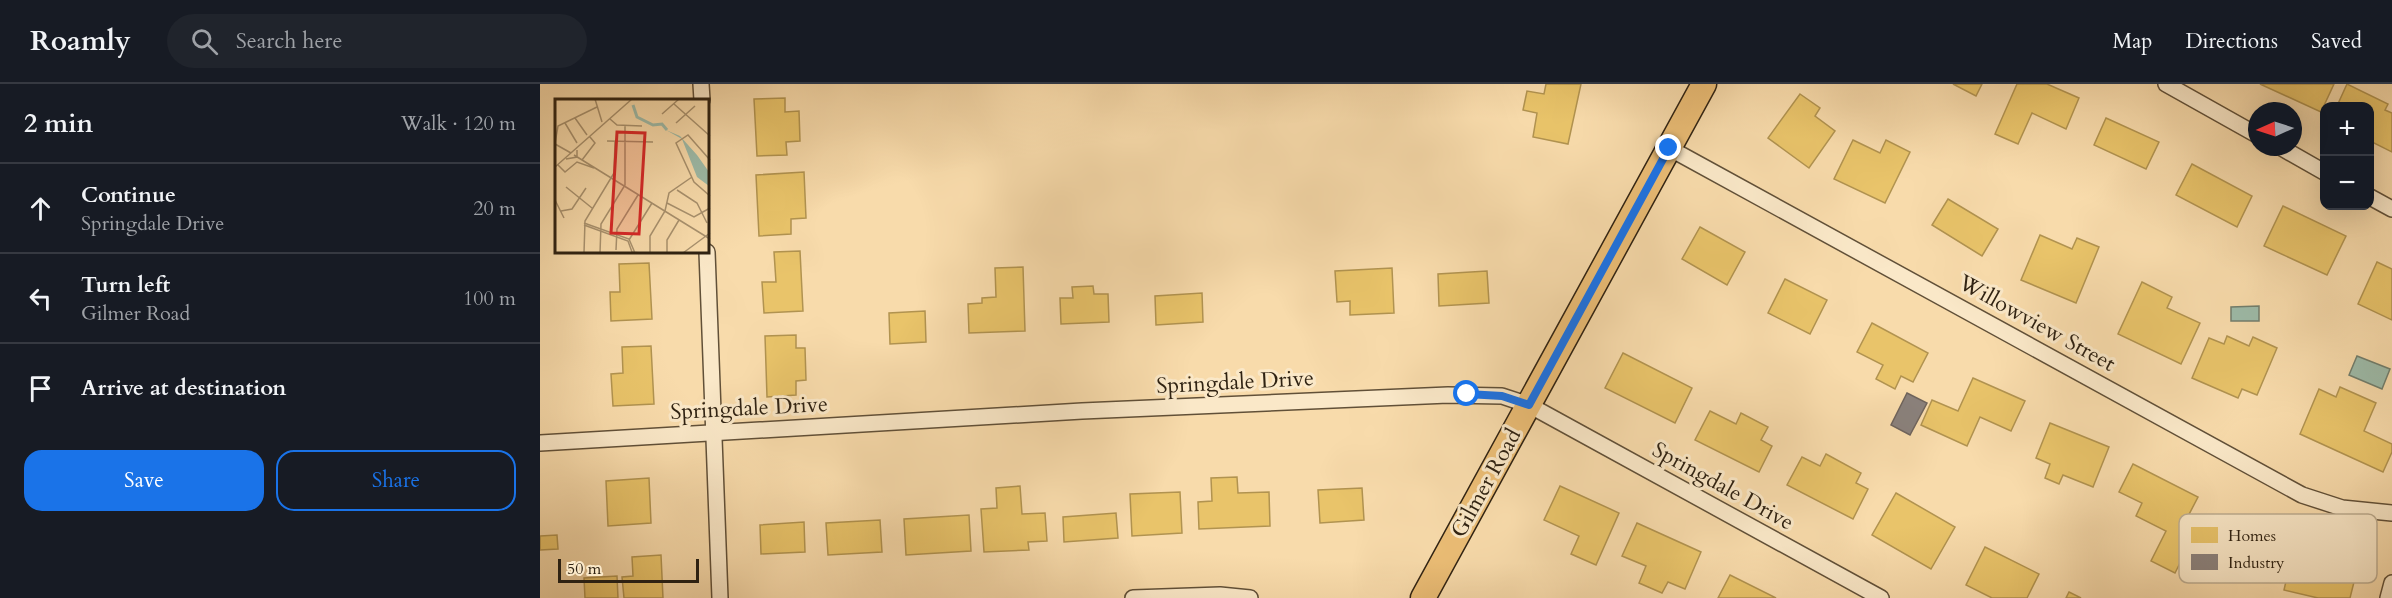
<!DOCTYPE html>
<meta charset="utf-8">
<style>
:root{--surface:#171b24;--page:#20242c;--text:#f1f3f6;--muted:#9ea1a6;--line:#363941;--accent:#1a73e8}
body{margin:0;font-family:Cardo,serif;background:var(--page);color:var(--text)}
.controls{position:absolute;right:18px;top:18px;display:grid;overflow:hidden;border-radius:12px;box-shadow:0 6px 24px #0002}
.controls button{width:54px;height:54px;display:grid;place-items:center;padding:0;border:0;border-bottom:2px solid var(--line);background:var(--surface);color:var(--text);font:30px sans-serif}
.compass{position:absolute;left:1708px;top:18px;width:54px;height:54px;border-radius:50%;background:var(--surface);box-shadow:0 6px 24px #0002;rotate:267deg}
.scale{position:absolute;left:18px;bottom:15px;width:141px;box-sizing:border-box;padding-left:6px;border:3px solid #2f2212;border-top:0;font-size:16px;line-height:21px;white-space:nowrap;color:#2f2212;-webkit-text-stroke:4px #fae8c8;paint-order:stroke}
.stop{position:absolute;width:18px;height:18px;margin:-14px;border:4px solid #1a73e8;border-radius:50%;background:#fff}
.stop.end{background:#1a73e8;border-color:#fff;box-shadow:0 2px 6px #0008}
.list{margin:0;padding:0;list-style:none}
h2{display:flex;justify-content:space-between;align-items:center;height:78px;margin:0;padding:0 24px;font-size:26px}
h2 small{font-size:20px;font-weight:400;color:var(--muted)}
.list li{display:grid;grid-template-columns:39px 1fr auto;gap:18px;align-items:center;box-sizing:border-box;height:90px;padding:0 24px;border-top:2px solid var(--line)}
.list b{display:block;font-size:22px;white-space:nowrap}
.list p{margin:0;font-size:20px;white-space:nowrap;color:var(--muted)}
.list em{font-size:20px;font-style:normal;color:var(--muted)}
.actions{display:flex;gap:12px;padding:18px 24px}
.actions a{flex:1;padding:14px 0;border:2px solid var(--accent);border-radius:18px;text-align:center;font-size:21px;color:var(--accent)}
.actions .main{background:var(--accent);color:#fff}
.icon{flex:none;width:33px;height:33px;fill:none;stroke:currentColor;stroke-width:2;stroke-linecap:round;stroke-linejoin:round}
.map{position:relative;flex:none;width:1852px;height:514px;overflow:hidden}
header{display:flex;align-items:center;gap:36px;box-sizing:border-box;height:84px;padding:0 30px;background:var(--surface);border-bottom:2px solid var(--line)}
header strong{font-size:28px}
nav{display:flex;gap:33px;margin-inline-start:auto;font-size:21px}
.search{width:420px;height:54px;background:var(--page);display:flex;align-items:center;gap:15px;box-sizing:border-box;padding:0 21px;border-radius:33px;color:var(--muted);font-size:22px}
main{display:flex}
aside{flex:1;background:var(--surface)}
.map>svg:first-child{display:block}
.water{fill:#9dbba9;stroke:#717e6d;stroke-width:1.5}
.homes{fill:#e9c46a;stroke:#b19350;stroke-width:1.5}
.industry{fill:#8a817c;stroke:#6f645c;stroke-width:1.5}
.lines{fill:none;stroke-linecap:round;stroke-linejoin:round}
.street-casing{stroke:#615038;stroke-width:18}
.primary-casing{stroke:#2f2212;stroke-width:27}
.street{stroke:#fae8c8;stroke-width:15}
.primary{stroke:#ecbe76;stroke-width:24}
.route{stroke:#1a73e8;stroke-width:8}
.labels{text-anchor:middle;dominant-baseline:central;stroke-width:6;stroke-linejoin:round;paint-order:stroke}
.street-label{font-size:22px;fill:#2f2212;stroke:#fae8c8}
.inset-river{fill:none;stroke:#9dbba9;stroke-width:3}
.inset-road{fill:none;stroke:#a8916e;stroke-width:1.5}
.view{fill:#d62828;fill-opacity:0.15;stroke:#d62828;stroke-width:3}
.inset-edge{fill:none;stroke:#2f2212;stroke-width:3}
.key{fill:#fae8c8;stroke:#bdad91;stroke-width:1.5}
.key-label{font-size:16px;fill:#2f2212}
</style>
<header>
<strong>Roamly</strong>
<div class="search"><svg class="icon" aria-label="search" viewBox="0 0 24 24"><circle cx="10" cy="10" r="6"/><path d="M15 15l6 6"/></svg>Search here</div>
<nav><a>Map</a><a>Directions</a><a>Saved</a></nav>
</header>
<main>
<aside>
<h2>2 min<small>Walk · 120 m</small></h2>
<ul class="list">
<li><svg class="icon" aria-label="ahead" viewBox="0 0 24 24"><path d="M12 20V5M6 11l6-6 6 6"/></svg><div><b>Continue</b><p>Springdale Drive</p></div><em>20 m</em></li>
<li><svg class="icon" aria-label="left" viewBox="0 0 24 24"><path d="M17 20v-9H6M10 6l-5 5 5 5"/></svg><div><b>Turn left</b><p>Gilmer Road</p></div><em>100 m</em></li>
<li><svg class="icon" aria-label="arrive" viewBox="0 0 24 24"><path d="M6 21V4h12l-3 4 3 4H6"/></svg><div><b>Arrive at destination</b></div></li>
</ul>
<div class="actions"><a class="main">Save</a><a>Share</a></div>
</aside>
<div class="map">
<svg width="1852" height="514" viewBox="0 0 1852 514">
<rect width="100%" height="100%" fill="#f8dbab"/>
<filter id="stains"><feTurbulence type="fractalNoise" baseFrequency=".00333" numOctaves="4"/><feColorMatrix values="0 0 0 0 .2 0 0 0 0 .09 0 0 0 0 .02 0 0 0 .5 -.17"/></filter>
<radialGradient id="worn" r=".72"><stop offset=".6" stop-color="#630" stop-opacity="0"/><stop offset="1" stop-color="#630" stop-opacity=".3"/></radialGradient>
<!-- water -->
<g class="water">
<polygon points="1719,222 1719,237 1691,237 1691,223"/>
<polygon points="1817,272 1850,285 1842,305 1809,291"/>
</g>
<!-- homes -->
<g class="homes">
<polygon points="1006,0 1041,0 1028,60 993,53 997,29 983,26 987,7 1004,10"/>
<polygon points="1413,0 1442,0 1436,12"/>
<polygon points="1477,0 1507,0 1539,14 1526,45 1492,29 1478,60 1455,50"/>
<polygon points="1720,0 1794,0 1781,28"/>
<polygon points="1807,0 1848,20 1845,26 1852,29 1852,68 1830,57 1830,22 1797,22"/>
<polygon points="1260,10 1280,24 1275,32 1295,47 1269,84 1228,54"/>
<polygon points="245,14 245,28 259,27 260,57 246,58 247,71 217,72 214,15"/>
<polygon points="1566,34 1619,58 1606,85 1554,61"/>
<polygon points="1313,56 1340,69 1346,56 1370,68 1345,119 1294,95"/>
<polygon points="1652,80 1712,112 1697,143 1636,111"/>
<polygon points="264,88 266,134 251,135 251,150 219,152 216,91"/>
<polygon points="1408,115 1458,145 1442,172 1392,141"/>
<polygon points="1743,122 1806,152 1787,191 1724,162"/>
<polygon points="1160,143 1205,168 1187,201 1142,175"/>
<polygon points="1500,151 1532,165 1537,154 1559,163 1536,219 1481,196"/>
<polygon points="260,167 263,227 224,229 222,198 236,198 234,168"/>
<polygon points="1837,178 1852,185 1852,236 1818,220"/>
<polygon points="109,179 112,235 71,237 70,208 80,208 79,180"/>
<polygon points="483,183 485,247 429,249 428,220 442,219 442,214 456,213 455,184"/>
<polygon points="852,184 854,229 810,231 810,217 797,218 795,187"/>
<polygon points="947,187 949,219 899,222 898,190"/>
<polygon points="1245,195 1287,216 1270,250 1228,229"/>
<polygon points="1602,198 1632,213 1627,224 1660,239 1641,280 1578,250"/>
<polygon points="553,202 554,210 568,210 569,238 521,240 520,214 533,214 532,203"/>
<polygon points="662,209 663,238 616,241 615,212"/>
<polygon points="385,227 386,258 350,260 349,229"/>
<polygon points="1332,239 1388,269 1373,298 1361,292 1355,305 1336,295 1343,281 1317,268"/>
<polygon points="256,251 256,264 265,264 266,296 256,297 256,311 227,313 225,252"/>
<polygon points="1687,252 1709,262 1713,253 1737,264 1717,311 1702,305 1698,314 1652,294 1669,254 1684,260"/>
<polygon points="111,262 114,320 73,322 71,290 83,289 82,263"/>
<polygon points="1083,269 1152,304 1135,339 1065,304"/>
<polygon points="1433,294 1485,317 1471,347 1440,333 1427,362 1381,341 1392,316 1418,327"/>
<polygon points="1800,303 1836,319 1824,347 1852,360 1852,368 1843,388 1760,350 1779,305 1796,313"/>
<polygon points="1170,327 1196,340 1201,329 1228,343 1221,356 1232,362 1219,388 1155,356"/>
<polygon points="1510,339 1569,363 1553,403 1523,391 1519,400 1505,394 1510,380 1496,374"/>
<polygon points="1286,370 1321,389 1316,399 1328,405 1313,435 1247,401 1262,373 1280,382"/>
<polygon points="1593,380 1658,413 1643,442 1655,449 1635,489 1611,477 1626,447 1596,432 1602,419 1579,408"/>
<polygon points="697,393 698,409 729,408 730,442 659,445 658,418 672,417 671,394"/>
<polygon points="109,394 111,439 68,442 66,397"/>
<polygon points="480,402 482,430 505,429 507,457 488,458 489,466 444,468 441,425 457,424 456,404"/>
<polygon points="1020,402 1079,429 1056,481 1031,470 1039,452 1004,436"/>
<polygon points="822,404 824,436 780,439 778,406"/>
<polygon points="640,408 642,449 592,452 590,410"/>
<polygon points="1356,409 1415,443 1391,485 1332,451"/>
<polygon points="576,429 578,454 524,458 523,433"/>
<polygon points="429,431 431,467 366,471 364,435"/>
<polygon points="340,436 342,468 288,471 286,439"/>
<polygon points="264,438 265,468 221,470 220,441"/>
<polygon points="1097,439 1161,468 1145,505 1128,498 1122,509 1099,499 1106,482 1082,472"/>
<polygon points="17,451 18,465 0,466 0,452"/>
<polygon points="1445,463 1499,490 1487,514 1452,514 1426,501"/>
<polygon points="121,471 123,514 84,514 82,493 93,492 92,473"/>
<polygon points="1752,471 1817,486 1810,514 1778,514 1744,506"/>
<polygon points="1190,491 1236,514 1178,514"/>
<polygon points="77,492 78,514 45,514 44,494"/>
<polygon points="1529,508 1541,514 1526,514"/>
</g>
<!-- industry -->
<polygon class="industry" points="1367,309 1387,319 1370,351 1351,341"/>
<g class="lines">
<defs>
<g id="street">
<polyline points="161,0 162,16"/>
<polyline points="1626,0 1717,51"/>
<polyline points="1740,63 1784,88"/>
<polyline points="1129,64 1762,411 1802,424 1852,429"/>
<polyline points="1830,113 1852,125"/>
<polyline points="167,168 180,514"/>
<polyline points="0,359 542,327 908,311 962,312 989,321 1341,514"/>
<polyline points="593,514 680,511 710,514"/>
<polyline points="1848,514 1852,499"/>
</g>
<polyline id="primary" points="883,514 1164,0"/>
</defs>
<!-- street casing -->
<use href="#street" class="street-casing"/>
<!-- primary casing -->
<use href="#primary" class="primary-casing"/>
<!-- street -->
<use href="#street" class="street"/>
<!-- primary -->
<use href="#primary" class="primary"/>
</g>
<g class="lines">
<!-- route -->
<polyline class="route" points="927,310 962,312 989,321 1129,64"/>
</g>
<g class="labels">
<!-- street labels -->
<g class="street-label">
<text transform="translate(1497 239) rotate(29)">Willowview Street</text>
<text transform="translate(695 298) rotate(-3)">Springdale Drive</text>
<text transform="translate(209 324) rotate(-3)">Springdale Drive</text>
<text transform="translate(946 399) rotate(-61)">Gilmer Road</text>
<text transform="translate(1183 402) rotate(29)">Springdale Drive</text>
</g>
</g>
<!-- overview -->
<g transform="translate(15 15)">
<rect width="154" height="154" fill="#f8dbab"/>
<path d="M111 31 125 37 142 56 154 73V87L142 78 127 40Z" fill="#9dbba9"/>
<path class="inset-river" d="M78 6 82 18 98 26 107 25 112 31"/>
<path class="inset-road" d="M40 0 47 23M119 5 155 37M107 15 124 0M20 19 32 36M55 20 62 26 87 27M10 24 22 44M121 24 140 7M52 42 98 43M0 44 3 27 42 8M0 45 16 54M19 56 155 140M11 60 22 58V51M27 61 40 44 35 38M155 61 133 36 121 44 139 83 155 97M3 66 10 73 22 63 39 69M0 68 77 0M11 88 37 109M122 91 142 104 152 124M0 101 9 119M112 104 139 118 155 109M6 112 17 110 31 89M29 124 74 140 80 154M29 126 73 142 77 153 85 154M74 141 97 104M61 151 62 130 83 96M29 154 30 122 59 74 60 43M45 154 46 125 70 86V27M95 154V137L110 112 114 94 137 78M112 154V141L124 121M128 154 155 134"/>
<path class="view" d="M62 33 90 34 84 135 56 134Z"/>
<rect width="154" height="154" class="inset-edge"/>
</g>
<!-- legend -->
<rect x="1639" y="430" width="198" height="69" rx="9" class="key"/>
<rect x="1651" y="443" width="27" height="16" fill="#e9c46a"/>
<rect x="1651" y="470" width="27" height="16" fill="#8a817c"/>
<g class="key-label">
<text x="1688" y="457">Homes</text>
<text x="1688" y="484">Industry</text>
</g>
<rect width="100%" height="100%" filter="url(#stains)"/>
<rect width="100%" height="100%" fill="url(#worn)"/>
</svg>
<div class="controls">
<button>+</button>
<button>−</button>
</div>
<svg class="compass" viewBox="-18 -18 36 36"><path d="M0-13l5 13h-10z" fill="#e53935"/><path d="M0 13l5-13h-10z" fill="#9ea1a6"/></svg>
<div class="scale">50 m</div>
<div class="stop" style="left:927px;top:310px"></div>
<div class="stop end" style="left:1129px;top:64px"></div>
</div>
</main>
